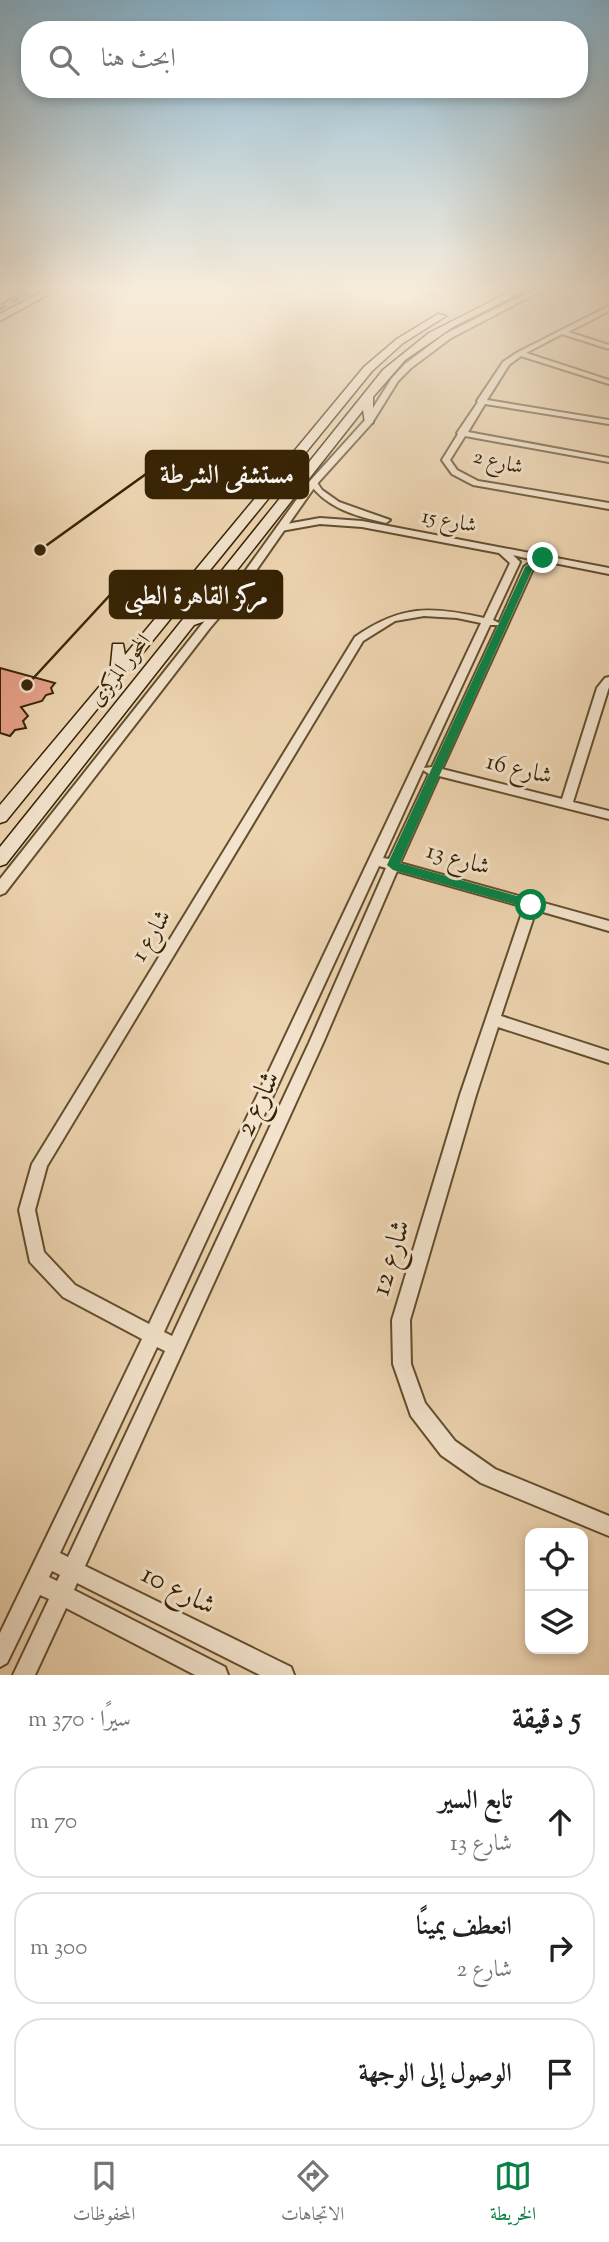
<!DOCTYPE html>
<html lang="ar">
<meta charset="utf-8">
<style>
:root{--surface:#fff;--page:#f6f6f6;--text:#222;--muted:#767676;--line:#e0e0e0;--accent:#0b8043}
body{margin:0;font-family:"Sorts Mill Goudy",Amiri,serif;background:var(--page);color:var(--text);direction:rtl}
.controls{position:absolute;right:21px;bottom:21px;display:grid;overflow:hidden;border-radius:14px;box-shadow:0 4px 10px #0003}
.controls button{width:63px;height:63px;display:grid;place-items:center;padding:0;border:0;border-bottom:2px solid var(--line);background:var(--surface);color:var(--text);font:35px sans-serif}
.stop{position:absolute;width:21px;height:21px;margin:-16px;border:5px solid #0b8043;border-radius:50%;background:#fff}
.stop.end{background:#0b8043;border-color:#fff;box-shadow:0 2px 7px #0008}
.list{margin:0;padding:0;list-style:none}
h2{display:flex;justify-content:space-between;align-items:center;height:91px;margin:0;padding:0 28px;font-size:30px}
h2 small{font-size:23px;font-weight:400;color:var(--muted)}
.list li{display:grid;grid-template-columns:46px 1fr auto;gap:21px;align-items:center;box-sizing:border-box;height:112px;margin:0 14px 14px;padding:0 14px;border:2px solid var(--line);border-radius:28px}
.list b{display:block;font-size:26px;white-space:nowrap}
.list p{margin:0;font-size:23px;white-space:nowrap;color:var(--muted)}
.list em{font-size:23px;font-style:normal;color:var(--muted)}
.icon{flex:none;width:38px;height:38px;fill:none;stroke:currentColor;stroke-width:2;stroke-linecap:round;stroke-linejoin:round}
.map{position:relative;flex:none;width:609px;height:1675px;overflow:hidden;direction:ltr}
.search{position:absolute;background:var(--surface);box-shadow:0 4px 10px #0003;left:21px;right:21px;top:21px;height:77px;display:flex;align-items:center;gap:18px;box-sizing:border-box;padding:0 24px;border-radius:28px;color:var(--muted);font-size:26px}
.sheet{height:469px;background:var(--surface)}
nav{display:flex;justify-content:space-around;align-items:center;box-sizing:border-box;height:98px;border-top:2px solid var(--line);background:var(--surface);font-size:19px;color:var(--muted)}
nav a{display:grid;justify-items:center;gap:4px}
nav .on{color:var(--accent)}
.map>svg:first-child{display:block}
.building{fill:#e8a088;stroke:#352203;stroke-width:2}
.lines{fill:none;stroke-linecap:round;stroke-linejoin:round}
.minor-casing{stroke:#634e2e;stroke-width:4}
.tertiary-casing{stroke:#634e2e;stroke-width:4}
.secondary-casing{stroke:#352203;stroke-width:3}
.minor{fill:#f3e3cc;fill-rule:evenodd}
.tertiary{fill:#f3e3cc;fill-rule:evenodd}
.secondary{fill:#f3e3cc;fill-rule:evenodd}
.rail{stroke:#352203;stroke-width:2.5;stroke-dasharray:7 7;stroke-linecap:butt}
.route{fill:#0b8043}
.labels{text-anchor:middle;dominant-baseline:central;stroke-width:6;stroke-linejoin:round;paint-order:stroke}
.far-street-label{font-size:21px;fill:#352203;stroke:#f3e3cc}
.street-label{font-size:24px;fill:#352203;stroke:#f3e3cc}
.near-street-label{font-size:28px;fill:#352203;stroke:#f3e3cc}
.leader{fill:none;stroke:#352203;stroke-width:2.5}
.callout-dot{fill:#352203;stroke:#f3e3cc;stroke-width:2.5}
.callout{fill:#352203;stroke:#352203;stroke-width:2.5}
.callout-label{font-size:26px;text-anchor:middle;font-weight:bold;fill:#fff}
</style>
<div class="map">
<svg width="609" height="1675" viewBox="0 0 609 1675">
<rect width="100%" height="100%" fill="#edd4b0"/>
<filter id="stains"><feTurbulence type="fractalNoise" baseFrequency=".00286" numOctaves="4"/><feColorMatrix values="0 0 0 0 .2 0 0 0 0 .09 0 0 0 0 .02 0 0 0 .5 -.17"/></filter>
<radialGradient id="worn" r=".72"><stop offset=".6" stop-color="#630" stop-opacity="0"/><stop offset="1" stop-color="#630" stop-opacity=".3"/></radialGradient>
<!-- building -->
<polygon class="building" points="0,668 55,683 51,688 53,693 46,695 42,701 21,707 28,716 23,721 26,728 15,730 10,736 0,733"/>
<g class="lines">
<defs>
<g id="minor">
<polygon points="11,290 18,290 0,300 0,295"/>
<polygon points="609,306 609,311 568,332 609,345 609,349 562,334 526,353 609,380 609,384 521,356 509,365 487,400 609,420 609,424 485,404 468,432 609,458 609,462 465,436 450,460 457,470 478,481 609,503 609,509 473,485 452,474 442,460 458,434 457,433 478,402 477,401 503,362 518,352"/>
<path d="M310 481H316L322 490 339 502 390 520 386 523C356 516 328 509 309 483Z"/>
<path d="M320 518 362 521 609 568V574L544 561 533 569 442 769 562 799 597 688 605 678 609 677V687L573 802 609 811V819L439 776 400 863 609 921V931L536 910 501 1016 609 1051V1063L498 1027 476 1095 410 1320 411 1364 425 1403 455 1441 495 1469 609 1516V1536L481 1483 441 1455 411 1416 393 1364 392 1320 460 1095 524 907 397 871 323 1043 85 1566 291 1667 294 1675H260L77 1583 74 1590 225 1667 228 1675H195L66 1608 35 1675H13L49 1599 40 1595 7 1663 0 1667V1633L142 1339 63 1297 30 1262 19 1210 32 1164 355 637C401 605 431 606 484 618L510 563 499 553 362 527 320 524 281 531 277 528 281 525ZM513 555 534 560 524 567 499 623 493 620 520 562ZM424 616 457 618 481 623 149 1324 75 1285 44 1252 35 1210 47 1166 363 641 395 621ZM490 625H498L432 767 424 768ZM423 770 429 774 389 859 383 858ZM379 866 386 868 309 1043 172 1336 164 1332ZM157 1347 165 1351 68 1557 60 1553ZM52 1571 60 1575 57 1581 49 1577Z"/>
</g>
<polygon id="tertiary" points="534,290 543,290 451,338 411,368 398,381 372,423 316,485 241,592 210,628 5,893 0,895 0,879 202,624 233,588 310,481 366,419 392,378 405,364 445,334"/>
<g id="secondary">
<polygon points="15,290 26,290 0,304 0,297"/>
<polygon points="45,290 56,290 0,321 0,314"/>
<polygon points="514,290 526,290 453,327 405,360 373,397 373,423 365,423 363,410 204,612 220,607 225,608 225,614 194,625 6,864 0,866 0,847 383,370 429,333"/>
<polygon points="438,314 446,316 403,343 372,371 6,821 0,823 0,805 110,674 113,644 123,644 125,655 364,367 397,339"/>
</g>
</defs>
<!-- minor casing -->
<use href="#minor" class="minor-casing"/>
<!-- tertiary casing -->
<use href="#tertiary" class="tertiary-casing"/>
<!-- secondary casing -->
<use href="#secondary" class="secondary-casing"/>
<!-- minor -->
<use href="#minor" class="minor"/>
<!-- tertiary -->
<use href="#tertiary" class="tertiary"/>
<!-- secondary -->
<use href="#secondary" class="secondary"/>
<!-- rail -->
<polyline class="rail" points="0,309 34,290"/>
</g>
<!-- sky -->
<linearGradient id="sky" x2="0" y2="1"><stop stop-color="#88b6d1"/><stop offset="0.55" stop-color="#f7ecdb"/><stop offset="1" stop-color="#f7ecdb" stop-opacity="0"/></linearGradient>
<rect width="609" height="524" fill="url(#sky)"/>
<!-- route -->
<polygon class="route" points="543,556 547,558 533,568 400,863 535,901 535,908 531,909 393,870 387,865 525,567"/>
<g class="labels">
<!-- far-street labels -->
<g class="far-street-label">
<text transform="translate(498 463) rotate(14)">شارع 2</text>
<text transform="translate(449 522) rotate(11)">شارع 15</text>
<text transform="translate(121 671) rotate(-52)">المحور المركزى</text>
</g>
<!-- street labels -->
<g class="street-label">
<text transform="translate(519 770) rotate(14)">شارع 16</text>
<text transform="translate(458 860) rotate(16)">شارع 13</text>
<text transform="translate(152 936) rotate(-59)">شارع 1</text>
</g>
<!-- near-street labels -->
<g class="near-street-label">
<text transform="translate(259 1104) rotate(-65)">شارع 2</text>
<text transform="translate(392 1258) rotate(-73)">شارع 12</text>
<text transform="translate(178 1591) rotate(27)">شارع 10</text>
</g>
</g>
<!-- callouts -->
<path class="leader" d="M40 550L146 474M27 685L110 595"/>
<g class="callout-dot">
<circle cx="40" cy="550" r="7"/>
<circle cx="27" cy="685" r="7"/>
</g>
<g class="callout">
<rect x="146" y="451" width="162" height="47" rx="7"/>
<rect x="110" y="571" width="172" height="47" rx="7"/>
</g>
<g class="callout-label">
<text x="227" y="483">مستشفى الشرطة</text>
<text x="196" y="604">مركز القاهرة الطبى</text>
</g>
<rect width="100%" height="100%" filter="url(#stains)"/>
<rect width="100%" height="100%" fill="url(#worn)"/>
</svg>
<div class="controls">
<button><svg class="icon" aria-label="locate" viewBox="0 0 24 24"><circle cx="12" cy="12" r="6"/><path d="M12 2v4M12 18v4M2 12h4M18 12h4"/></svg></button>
<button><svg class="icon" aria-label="layers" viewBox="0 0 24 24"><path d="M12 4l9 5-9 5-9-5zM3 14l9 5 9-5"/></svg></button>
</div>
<div class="stop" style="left:531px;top:905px"></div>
<div class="stop end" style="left:543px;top:558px"></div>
<div class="search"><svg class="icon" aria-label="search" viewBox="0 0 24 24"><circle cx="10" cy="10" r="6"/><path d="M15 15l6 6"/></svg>ابحث هنا</div>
</div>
<section class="sheet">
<h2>5 دقيقة<small>سيرًا · 370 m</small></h2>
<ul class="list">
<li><svg class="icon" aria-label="ahead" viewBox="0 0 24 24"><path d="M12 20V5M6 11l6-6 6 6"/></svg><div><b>تابع السير</b><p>شارع 13</p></div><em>70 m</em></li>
<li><svg class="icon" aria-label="right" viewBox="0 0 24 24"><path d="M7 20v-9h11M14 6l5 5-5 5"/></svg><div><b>انعطف يمينًا</b><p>شارع 2</p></div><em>300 m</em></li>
<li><svg class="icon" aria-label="arrive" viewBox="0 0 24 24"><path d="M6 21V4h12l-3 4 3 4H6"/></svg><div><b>الوصول إلى الوجهة</b></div></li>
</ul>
</section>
<nav>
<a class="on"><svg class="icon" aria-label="map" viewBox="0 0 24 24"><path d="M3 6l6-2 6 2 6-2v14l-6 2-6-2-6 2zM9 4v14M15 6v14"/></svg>الخريطة</a>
<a><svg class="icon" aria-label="directions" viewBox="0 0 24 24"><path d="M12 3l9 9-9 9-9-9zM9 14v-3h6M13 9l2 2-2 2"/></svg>الاتجاهات</a>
<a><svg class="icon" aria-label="saved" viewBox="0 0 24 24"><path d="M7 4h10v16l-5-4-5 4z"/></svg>المحفوظات</a>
</nav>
